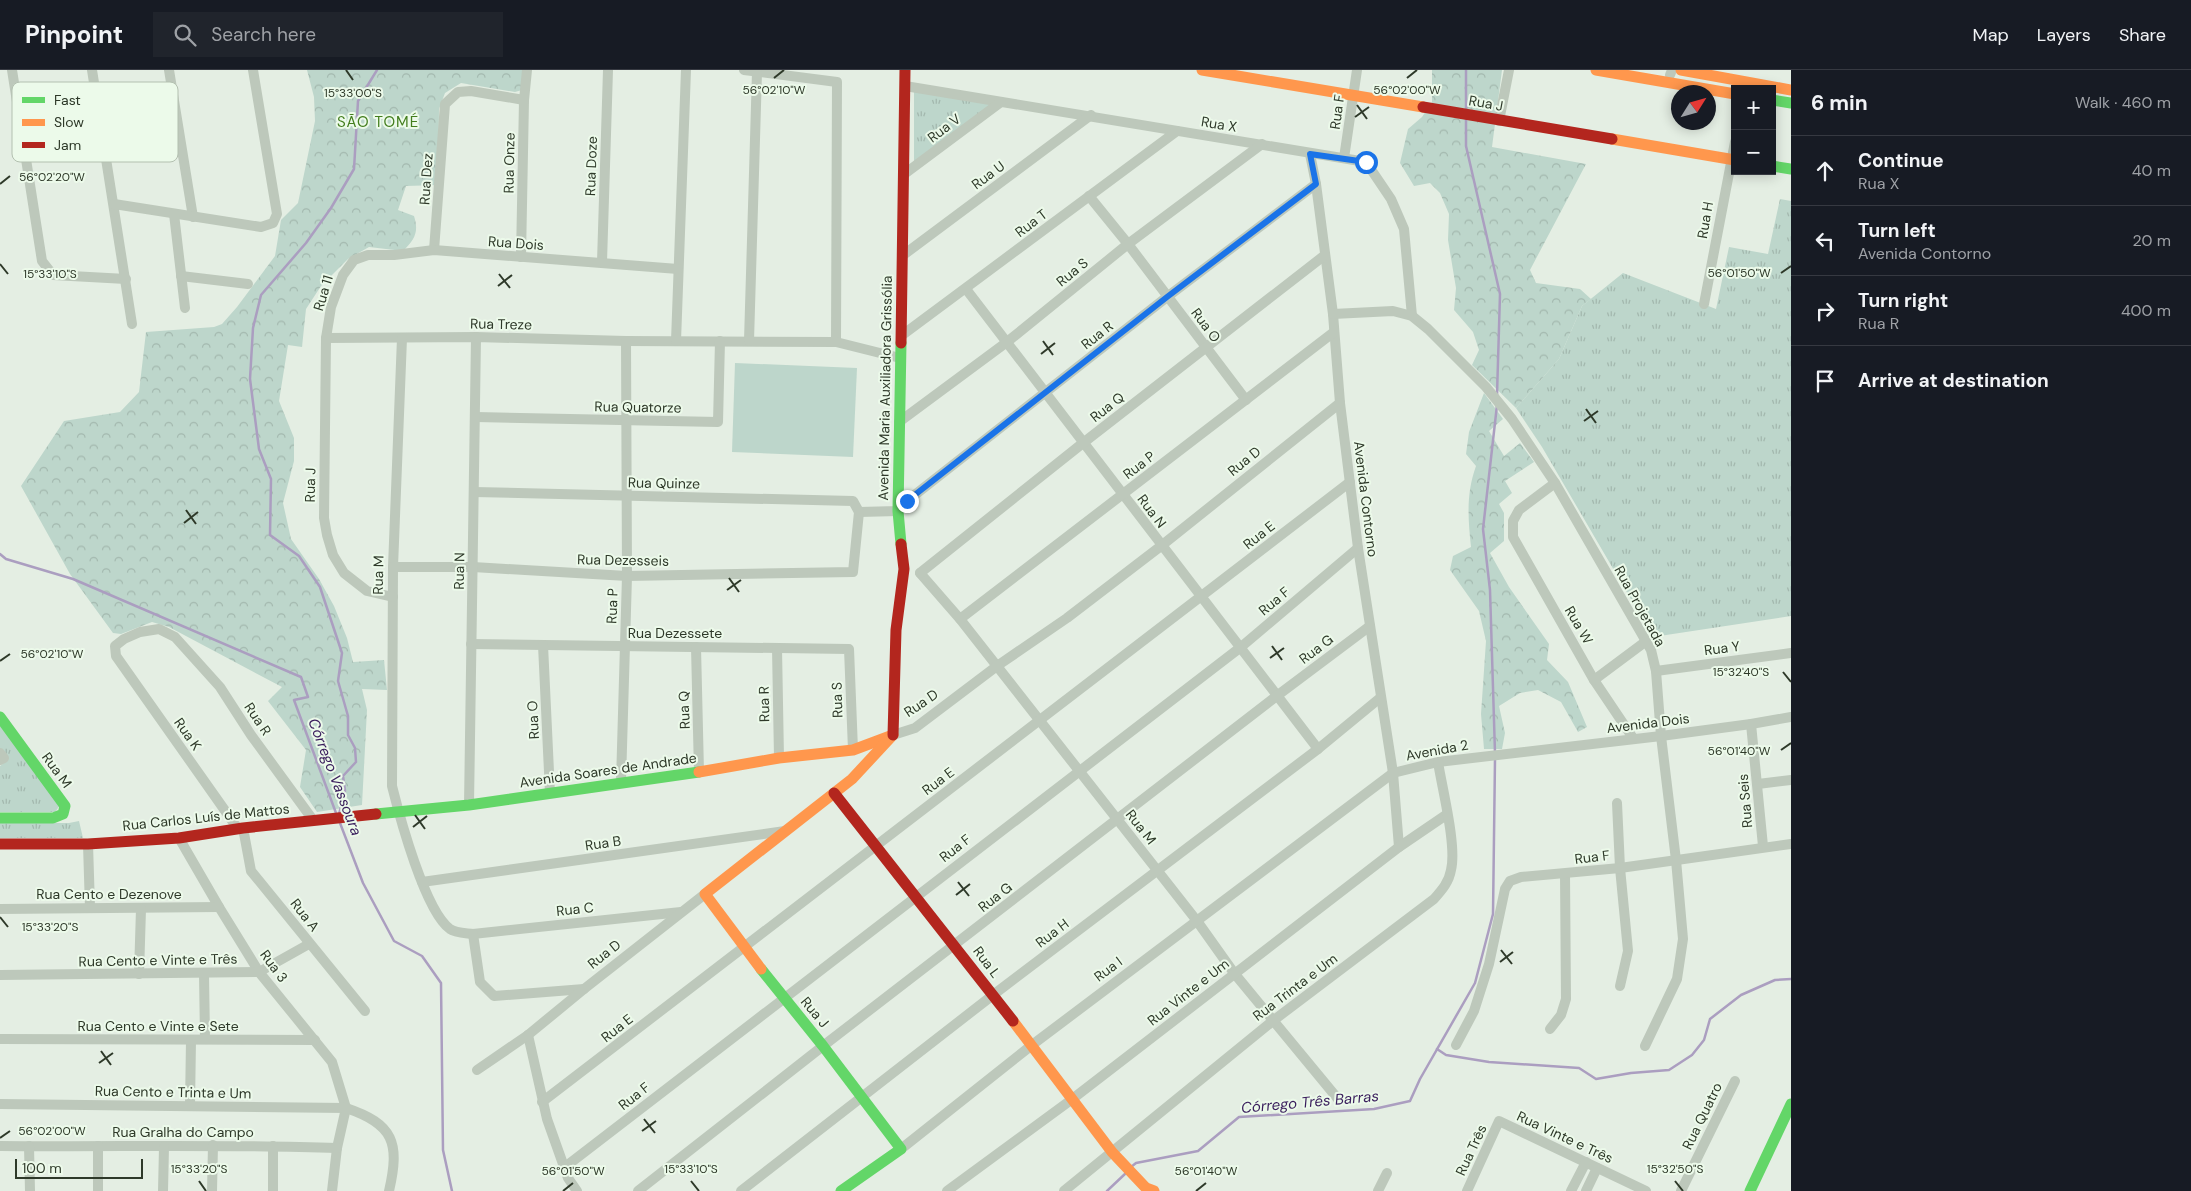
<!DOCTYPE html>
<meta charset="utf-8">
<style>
:root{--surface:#171b24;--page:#20242c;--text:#f1f3f6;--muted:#9ea1a6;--line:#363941}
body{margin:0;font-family:"DM Sans",sans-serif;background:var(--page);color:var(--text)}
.controls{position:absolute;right:15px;top:15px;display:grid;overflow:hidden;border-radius:0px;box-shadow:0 2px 12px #0003}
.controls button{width:45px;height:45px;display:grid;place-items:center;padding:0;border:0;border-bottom:1px solid var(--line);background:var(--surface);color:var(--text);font:25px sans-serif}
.compass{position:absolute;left:1671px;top:15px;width:45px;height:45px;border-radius:50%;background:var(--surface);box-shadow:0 2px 12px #0003;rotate:53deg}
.scale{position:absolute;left:15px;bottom:12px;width:128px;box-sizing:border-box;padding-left:5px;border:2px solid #2e3929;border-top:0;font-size:14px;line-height:18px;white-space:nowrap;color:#2e3929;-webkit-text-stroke:4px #ecfaea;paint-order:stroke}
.stop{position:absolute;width:15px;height:15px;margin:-11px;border:4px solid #1a73e8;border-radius:50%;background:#fff}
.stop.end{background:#1a73e8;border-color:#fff;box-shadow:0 1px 5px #0008}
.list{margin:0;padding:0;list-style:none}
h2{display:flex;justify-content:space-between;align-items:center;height:65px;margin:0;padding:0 20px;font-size:21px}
h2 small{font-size:16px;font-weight:400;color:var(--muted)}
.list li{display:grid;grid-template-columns:32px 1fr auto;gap:15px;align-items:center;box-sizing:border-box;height:70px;padding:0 20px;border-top:1px solid var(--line)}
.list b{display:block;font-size:19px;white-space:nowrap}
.list p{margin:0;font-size:16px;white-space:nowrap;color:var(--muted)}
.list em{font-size:16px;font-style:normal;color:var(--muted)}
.icon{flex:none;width:28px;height:28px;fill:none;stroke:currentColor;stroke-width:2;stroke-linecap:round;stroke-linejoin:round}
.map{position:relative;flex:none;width:1791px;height:1121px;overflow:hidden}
header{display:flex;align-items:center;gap:30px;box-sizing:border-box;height:70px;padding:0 25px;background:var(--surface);border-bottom:1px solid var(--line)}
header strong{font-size:24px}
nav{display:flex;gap:28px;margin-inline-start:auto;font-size:18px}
.search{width:350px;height:45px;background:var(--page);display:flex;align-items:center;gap:12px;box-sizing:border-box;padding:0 18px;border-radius:0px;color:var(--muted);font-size:19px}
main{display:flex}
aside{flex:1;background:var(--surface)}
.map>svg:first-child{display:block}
.grass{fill:url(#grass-tufts)}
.forest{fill:url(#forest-crowns)}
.garden{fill:#bdd6cb}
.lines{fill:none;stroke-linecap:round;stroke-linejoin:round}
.stream{stroke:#ab9ec0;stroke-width:2.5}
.street{stroke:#bdc8bb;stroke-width:10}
.fast{stroke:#63d668;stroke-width:11}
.slow{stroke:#ff974d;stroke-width:11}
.jam{stroke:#b3261e;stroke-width:11}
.route{stroke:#1a73e8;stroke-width:6}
.ticks{fill:none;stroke:#2e3929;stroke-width:2}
.labels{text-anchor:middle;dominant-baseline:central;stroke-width:4;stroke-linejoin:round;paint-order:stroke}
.street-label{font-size:14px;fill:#2e3929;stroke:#ecfaea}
.neighbourhood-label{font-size:15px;letter-spacing:1px;fill:#437e1e;stroke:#ecfaea}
.water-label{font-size:15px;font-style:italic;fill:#391d5c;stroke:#ecfaea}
.key{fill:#ecfaea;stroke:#b3c0b0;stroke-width:1}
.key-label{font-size:14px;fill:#2e3929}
.ticks-label{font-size:12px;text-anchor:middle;fill:#2e3929;stroke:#ecfaea;stroke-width:4;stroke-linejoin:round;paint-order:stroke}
</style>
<header>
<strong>Pinpoint</strong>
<div class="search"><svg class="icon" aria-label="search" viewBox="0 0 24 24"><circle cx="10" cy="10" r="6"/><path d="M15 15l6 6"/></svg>Search here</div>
<nav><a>Map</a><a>Layers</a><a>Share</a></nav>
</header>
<main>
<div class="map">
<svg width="1791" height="1121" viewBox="0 0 1791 1121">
<defs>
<pattern id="grass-tufts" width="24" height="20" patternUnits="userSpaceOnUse" patternTransform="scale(1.25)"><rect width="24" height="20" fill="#bdd6cb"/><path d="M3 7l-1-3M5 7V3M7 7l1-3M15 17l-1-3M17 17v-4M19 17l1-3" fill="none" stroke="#a3b8ae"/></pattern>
<pattern id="forest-crowns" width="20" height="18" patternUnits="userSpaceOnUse" patternTransform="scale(1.25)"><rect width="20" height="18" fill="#bdd6cb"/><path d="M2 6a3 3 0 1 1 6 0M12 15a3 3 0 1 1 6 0" fill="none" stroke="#a3b8ae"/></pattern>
</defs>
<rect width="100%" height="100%" fill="#e4eee3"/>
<!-- grass -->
<g class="grass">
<polygon points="914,21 994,34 914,93"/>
<polygon points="1780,129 1791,131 1791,546 1653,567 1542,377 1516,338 1559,289 1582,236 1623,203 1716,239 1729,177 1768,184"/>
<polygon points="0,652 61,734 55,742 0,742 0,696 8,690 0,678"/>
<polygon points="79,751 83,768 0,768 0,753 69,753"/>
</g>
<!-- forest -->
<g class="forest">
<path d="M307 0H523L522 20 515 22 461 13 445 23 439 39 438 115 406 116 398 140 414 146C419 162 415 169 403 181L369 177 348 189 321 216 306 239 302 277 288 275 279 331 294 368V391L283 433 291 469 319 509 334 536 347 568 353 592 384 590 387 620 362 619 367 640 362 735 317 742 300 717 306 680 268 631 282 617 169 557 152 552 121 564 113 563 70 504 21 416 64 351 120 342 139 322 146 262 214 257 222 254 237 237 275 186 281 150 298 133 315 51 314 27Z"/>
<polygon points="1432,0 1502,0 1492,77 1586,94 1530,200 1536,213 1580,219 1591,229 1582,236 1559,289 1516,338 1472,295 1479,280 1473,262 1454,240 1456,218 1448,170 1449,144 1440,123 1430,113 1414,116 1400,93 1408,59 1422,47 1432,32"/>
<path d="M1484 323 1503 349 1489 361 1504 386 1520 373 1534 392 1505 411 1512 423 1499 434 1504 443V471L1490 483 1509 517 1549 574 1547 590 1568 612 1587 657 1578 662 1561 632 1538 620 1520 623 1499 636 1505 663 1502 679H1484L1481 644 1486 571 1479 541 1450 500 1453 486 1471 477C1468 448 1466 424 1476 396L1466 384 1469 362Z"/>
</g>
<!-- garden -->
<polygon class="garden" points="735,293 857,298 853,387 732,382"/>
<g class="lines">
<!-- stream -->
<g class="stream">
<polyline points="1466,39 1466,0"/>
<polyline points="1466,49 1466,76 1500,224 1497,325"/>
<polyline points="0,484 6,489 73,509 301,607 308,627 294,630 336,743"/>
<polyline points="1495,683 1490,520 1483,459 1497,335"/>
<polyline points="339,744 345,721 343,706 356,692 355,678 348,665 348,646 338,611 342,583 320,517 299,486 270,465 271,409 259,379 250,309 253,258 261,225 306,173 331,138 354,99 358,31 377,0"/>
<polyline points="340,753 363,813 394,871 422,886 441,913 443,1080 452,1121"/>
<polyline points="1437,979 1446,985 1489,992 1579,998 1596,1009 1631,1003 1669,1000 1692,985 1704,970 1710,949 1741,925 1775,910 1791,909"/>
<polyline points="1131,1097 1136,1093 1198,1081 1239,1047 1374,1039 1410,1031 1420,1009 1475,913 1493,844 1495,689"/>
<polyline points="1107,1121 1126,1103"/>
</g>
<!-- street -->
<g class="street">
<polyline points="12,0 42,191 53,205 126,209"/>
<polyline points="92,0 132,254"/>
<polyline points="169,0 193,147"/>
<polyline points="744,0 837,12 836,272"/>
<polyline points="1670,5 1672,0"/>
<polyline points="905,16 1366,92 1391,129 1404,159 1412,246"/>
<polyline points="1499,51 1509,0"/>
<polyline points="1310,84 1316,114 1333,244 1340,333 1358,478 1393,703 1399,777"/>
<polyline points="1344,88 1357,0"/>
<polyline points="903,105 1001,32"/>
<polyline points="1089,126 1128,174 1246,330"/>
<polyline points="114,134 261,157 273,153 277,144 253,0"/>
<polyline points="174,144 185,238"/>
<polyline points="434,180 445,34 458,22 471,21 524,30"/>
<polyline points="902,186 1091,45"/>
<polyline points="521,187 524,30 527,0"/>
<polyline points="602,192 608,0"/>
<polyline points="181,206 248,214"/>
<polyline points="966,219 1318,679"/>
<polyline points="1704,234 1735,72"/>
<polyline points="1333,244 1393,241 1412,246 1428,259 1486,317 1512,349 1555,413 1651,580 1656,601 1661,666 1676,790 1683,869 1677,909 1645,976"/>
<polyline points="901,266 1177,61"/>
<polyline points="326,268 476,267 626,271 836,272 900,288"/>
<path d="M402 268 393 497 392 716C400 748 425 841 450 859 455 863 466 863 473 864L681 842"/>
<polyline points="676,271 686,0"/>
<polyline points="749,271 757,2"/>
<polyline points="476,347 718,352 720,271"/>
<polyline points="899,352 1007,272 1128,174 1262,74"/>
<polyline points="1555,413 1519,440 1513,451 1513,467 1594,610 1633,668"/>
<polyline points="859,442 898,441 907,431 1167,227 1316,114"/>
<polyline points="393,497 473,497 627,506 853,502 859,442 853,431 474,422"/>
<polyline points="920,503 960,549 1197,851 1234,903 1338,1029"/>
<polyline points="920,503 1083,373 1325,185"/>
<polyline points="393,527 367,521 344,503 333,485 327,465 324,448 326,268 331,237 343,205 354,190 368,185 394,185 434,180 678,199"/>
<polyline points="960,549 1334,262"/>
<polyline points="471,574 849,579 853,680"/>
<polyline points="543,575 550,723"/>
<polyline points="696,577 699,702"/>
<polyline points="777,578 779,688"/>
<polyline points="1656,601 1791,583"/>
<polyline points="1594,610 1645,572"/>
<polyline points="1751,654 1763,776"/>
<polyline points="893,665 915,658 997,596 1067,548 1161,476 1340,333"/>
<polyline points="0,683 4,688 0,690"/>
<polyline points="621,712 627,506 626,271"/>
<polyline points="1758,714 1791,710"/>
<polyline points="1617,733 1620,798 1628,881 1620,916"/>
<polyline points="469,735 476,267"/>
<polyline points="243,758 251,801 365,941"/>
<polyline points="238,759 116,586 115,576 124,569 140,562 159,559 175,567 220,617 251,665 313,750"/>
<polyline points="179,768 219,837 259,902 332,992 346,1038 337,1078 332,1121"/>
<polyline points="88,774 90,838"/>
<polyline points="422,812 785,761"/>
<polyline points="0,839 219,837"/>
<polyline points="473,864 480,912 494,926 584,919"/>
<polyline points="139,904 141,839"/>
<polyline points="204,904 205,969"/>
<polyline points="0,905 259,902 309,874"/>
<polyline points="1550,959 1561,945 1566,929 1565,804"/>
<polyline points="528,965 547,1049 568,1108 577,1121"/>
<polyline points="0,969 315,970"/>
<polyline points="1456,975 1474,941 1489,894 1505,819 1510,811 1521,807 1620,798 1791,774"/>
<polyline points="477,1000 528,965 584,919 705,824"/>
<polyline points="542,1032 1350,412"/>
<path d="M0 1034 346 1038C394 1054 400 1073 389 1121"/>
<polyline points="190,1035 191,970"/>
<path d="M0 1076C112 1077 225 1074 337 1078"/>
<polyline points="29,1076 30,1121"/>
<polyline points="273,1076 273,1121"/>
<polyline points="901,1079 1032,975 1393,703 1438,692 1661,666 1751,654 1791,647"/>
<polyline points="565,1097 1241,577 1358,478"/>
<polyline points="98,1121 98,1076"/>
<polyline points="163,1121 164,1077"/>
<polyline points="212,1121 213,1075"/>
<polyline points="638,1121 823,976 1278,625 1370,556"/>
<polyline points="741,1121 993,925 1318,679 1380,628"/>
<polyline points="947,1121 1071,1030 1399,777 1446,745"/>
<path d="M1064 1121 1274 950 1434 829C1442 820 1449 812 1451 800 1457 776 1442 718 1438 692"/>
<polyline points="1378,1121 1387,1103"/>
<polyline points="1467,1121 1499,1051 1646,1121"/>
<polyline points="1571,1121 1586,1092"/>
<polyline points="1586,1121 1597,1098"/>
<polyline points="1681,1121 1735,1011"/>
</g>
<!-- fast -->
<g class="fast">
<polyline points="1772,30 1791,33"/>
<polyline points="1772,96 1791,99"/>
<polyline points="901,273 898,441 901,474"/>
<polyline points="0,647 65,736 63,744 53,748 0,748"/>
<polyline points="376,744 469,735 699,702"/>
<polyline points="761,899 823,976 901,1079 841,1121"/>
<polyline points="1750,1121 1791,1034"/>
</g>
<!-- slow -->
<g class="slow">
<polyline points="1202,0 1423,37"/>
<polyline points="1596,0 1735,24"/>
<polyline points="1681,0 1791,20"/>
<polyline points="1612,69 1735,90"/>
<polyline points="699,702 779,688 853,680 893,665"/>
<polyline points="761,899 705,824 852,709 891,667"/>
<polyline points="1013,951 1112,1082 1146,1118 1154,1121"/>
</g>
<!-- jam -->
<g class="jam">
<polyline points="1423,37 1612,69"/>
<polyline points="901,273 905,0"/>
<polyline points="893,665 896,560 904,499 901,474"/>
<polyline points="834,723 1013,951"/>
<polyline points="0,774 88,774 179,768 243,758 376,744"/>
</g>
</g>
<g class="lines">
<!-- route -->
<polyline class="route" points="907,431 1167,227 1316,114 1310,84 1366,92"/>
</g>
<!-- ticks -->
<path class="ticks" d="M346 0 353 10M774 8 784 0M1407 8 1417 0M1357 35 1367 49M1355 47 1369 37M0 114 10 106M0 194 8 204M1781 203 1791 196M499 204 510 218M498 216 512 205M1043 271 1053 285M1041 284 1055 273M1586 339 1596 353M1584 351 1598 341M186 440 196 454M184 453 198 442M729 508 739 522M727 520 741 510M1272 576 1282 590M1270 588 1284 578M0 591 10 584M1783 602 1791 612M1781 680 1791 673M415 745 425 759M413 757 427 746M958 812 969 826M956 825 970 814M0 847 8 857M1501 880 1512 894M1500 892 1513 882M101 981 111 995M99 993 113 983M644 1049 655 1063M642 1061 656 1051M0 1068 10 1061M199 1111 206 1121M691 1111 699 1121M1675 1111 1683 1121M563 1121 573 1113M1196 1121 1206 1113"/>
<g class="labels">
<!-- street labels -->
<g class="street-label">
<text transform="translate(1486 33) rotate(10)">Rua J</text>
<text transform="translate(1337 42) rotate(-82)">Rua F</text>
<text transform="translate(1219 54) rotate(9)">Rua X</text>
<text transform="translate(944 58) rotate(-37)">Rua V</text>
<text transform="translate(509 93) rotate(-89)">Rua Onze</text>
<text transform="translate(591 96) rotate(-88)">Rua Doze</text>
<text transform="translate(988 105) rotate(-37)">Rua U</text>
<text transform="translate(426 109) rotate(-86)">Rua Dez</text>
<text transform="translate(1705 150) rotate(-80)">Rua H</text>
<text transform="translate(1031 153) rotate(-37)">Rua T</text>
<text transform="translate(516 173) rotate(4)">Rua Dois</text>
<text transform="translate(1072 202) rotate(-39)">Rua S</text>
<text transform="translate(323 223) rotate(-73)">Rua 11</text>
<text transform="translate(501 254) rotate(1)">Rua Treze</text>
<text transform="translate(1206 255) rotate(53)">Rua O</text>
<text transform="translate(1097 265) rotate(-38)">Rua R</text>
<text transform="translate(885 318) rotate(-89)">Avenida Maria Auxiliadora Grissólia</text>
<text transform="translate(638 337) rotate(1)">Rua Quatorze</text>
<text transform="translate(1107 337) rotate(-38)">Rua Q</text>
<text transform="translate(1244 391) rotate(-39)">Rua D</text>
<text transform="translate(1139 395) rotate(-37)">Rua P</text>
<text transform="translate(664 413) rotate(1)">Rua Quinze</text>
<text transform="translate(310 415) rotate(-89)">Rua J</text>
<text transform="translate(1366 429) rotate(83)">Avenida Contorno</text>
<text transform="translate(1152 441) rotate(53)">Rua N</text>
<text transform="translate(1259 465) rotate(-38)">Rua E</text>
<text transform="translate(623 490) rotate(1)">Rua Dezesseis</text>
<text transform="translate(459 501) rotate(-89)">Rua N</text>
<text transform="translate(378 505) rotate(-89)">Rua M</text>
<text transform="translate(1274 531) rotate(-40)">Rua F</text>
<text transform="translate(612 536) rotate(-88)">Rua P</text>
<text transform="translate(1640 536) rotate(61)">Rua Projetada</text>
<text transform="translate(1579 555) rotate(60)">Rua W</text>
<text x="675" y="563">Rua Dezessete</text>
<text transform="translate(1722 578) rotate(-7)">Rua Y</text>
<text transform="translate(1316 579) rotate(-37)">Rua G</text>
<text transform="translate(837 630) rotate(-92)">Rua S</text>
<text transform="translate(921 633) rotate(-34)">Rua D</text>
<text transform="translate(764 634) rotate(-91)">Rua R</text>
<text transform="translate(684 640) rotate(-92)">Rua Q</text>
<text transform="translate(258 649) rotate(56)">Rua R</text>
<text transform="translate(533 650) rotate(-93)">Rua O</text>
<text transform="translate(1648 653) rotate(-7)">Avenida Dois</text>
<text transform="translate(188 664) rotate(55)">Rua K</text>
<text transform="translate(1437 680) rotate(-10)">Avenida 2</text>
<text transform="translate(57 700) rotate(54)">Rua M</text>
<text transform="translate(608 700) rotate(-8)">Avenida Soares de Andrade</text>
<text transform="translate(938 711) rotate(-37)">Rua E</text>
<text transform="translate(1745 731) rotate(-95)">Rua Seis</text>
<text transform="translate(206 747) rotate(-6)">Rua Carlos Luís de Mattos</text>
<text transform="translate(1141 757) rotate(52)">Rua M</text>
<text transform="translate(603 773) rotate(-8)">Rua B</text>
<text transform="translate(955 778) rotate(-38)">Rua F</text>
<text transform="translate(1592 787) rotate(-7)">Rua F</text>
<text x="109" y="824">Rua Cento e Dezenove</text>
<text transform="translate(995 827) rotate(-38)">Rua G</text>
<text transform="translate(575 839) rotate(-6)">Rua C</text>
<text transform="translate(305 845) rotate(52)">Rua A</text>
<text transform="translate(1052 863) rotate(-37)">Rua H</text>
<text transform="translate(604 884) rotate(-38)">Rua D</text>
<text transform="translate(158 890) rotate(-1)">Rua Cento e Vinte e Três</text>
<text transform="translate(987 892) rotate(53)">Rua L</text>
<text transform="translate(274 896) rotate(54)">Rua 3</text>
<text transform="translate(1108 899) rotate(-37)">Rua I</text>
<text transform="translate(1295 917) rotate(-37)">Rua Trinta e Um</text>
<text transform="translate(1188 922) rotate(-38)">Rua Vinte e Um</text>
<text transform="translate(815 942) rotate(50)">Rua J</text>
<text x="158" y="956">Rua Cento e Vinte e Sete</text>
<text transform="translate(617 958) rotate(-38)">Rua E</text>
<text transform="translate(173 1022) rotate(1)">Rua Cento e Trinta e Um</text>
<text transform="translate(634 1026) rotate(-38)">Rua F</text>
<text transform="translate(1702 1046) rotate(-64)">Rua Quatro</text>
<text x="183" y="1062">Rua Gralha do Campo</text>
<text transform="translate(1565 1067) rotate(25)">Rua Vinte e Três</text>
<text transform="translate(1471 1080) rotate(-65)">Rua Três</text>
</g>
<!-- neighbourhood labels -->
<g class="neighbourhood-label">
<text x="378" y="52">SÃO TOMÉ</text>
</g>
<!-- water labels -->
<g class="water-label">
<text transform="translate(335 707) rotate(69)">Córrego Vassoura</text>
<text transform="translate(1310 1032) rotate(-5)">Córrego Três Barras</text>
</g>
</g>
<!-- legend -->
<rect x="12" y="12" width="166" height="80" rx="8" class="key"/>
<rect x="22" y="27" width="23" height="6" fill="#63d668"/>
<rect x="22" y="49" width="23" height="7" fill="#ff974d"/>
<rect x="22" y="72" width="23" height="6" fill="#b3261e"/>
<g class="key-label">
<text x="54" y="35">Fast</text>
<text x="54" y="57">Slow</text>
<text x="54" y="80">Jam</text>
</g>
<g class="ticks-label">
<text x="774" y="24">56°02'10"W</text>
<text x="1407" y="24">56°02'00"W</text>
<text x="353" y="27">15°33'00"S</text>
<text x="52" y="111">56°02'20"W</text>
<text x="1739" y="207">56°01'50"W</text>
<text x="50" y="208">15°33'10"S</text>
<text x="52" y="588">56°02'10"W</text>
<text x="1741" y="606">15°32'40"S</text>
<text x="1739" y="685">56°01'40"W</text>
<text x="50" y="861">15°33'20"S</text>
<text x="52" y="1065">56°02'00"W</text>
<text x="199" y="1103">15°33'20"S</text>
<text x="691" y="1103">15°33'10"S</text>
<text x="1675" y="1103">15°32'50"S</text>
<text x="573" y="1105">56°01'50"W</text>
<text x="1206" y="1105">56°01'40"W</text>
</g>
</svg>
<div class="controls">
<button>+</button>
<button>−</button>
</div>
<svg class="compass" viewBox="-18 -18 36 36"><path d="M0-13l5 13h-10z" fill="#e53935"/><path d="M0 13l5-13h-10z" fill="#9ea1a6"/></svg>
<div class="scale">100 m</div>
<div class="stop" style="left:1366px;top:92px"></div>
<div class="stop end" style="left:907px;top:431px"></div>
</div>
<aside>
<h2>6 min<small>Walk · 460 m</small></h2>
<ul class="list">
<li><svg class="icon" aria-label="ahead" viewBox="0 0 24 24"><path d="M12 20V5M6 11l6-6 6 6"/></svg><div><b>Continue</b><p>Rua X</p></div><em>40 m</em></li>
<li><svg class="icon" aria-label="left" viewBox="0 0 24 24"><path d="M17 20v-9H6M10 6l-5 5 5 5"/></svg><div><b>Turn left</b><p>Avenida Contorno</p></div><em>20 m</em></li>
<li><svg class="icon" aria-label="right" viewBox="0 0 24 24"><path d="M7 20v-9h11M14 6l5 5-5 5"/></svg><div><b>Turn right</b><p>Rua R</p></div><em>400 m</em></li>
<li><svg class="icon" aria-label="arrive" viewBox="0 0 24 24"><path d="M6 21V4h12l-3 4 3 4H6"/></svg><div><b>Arrive at destination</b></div></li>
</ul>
</aside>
</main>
